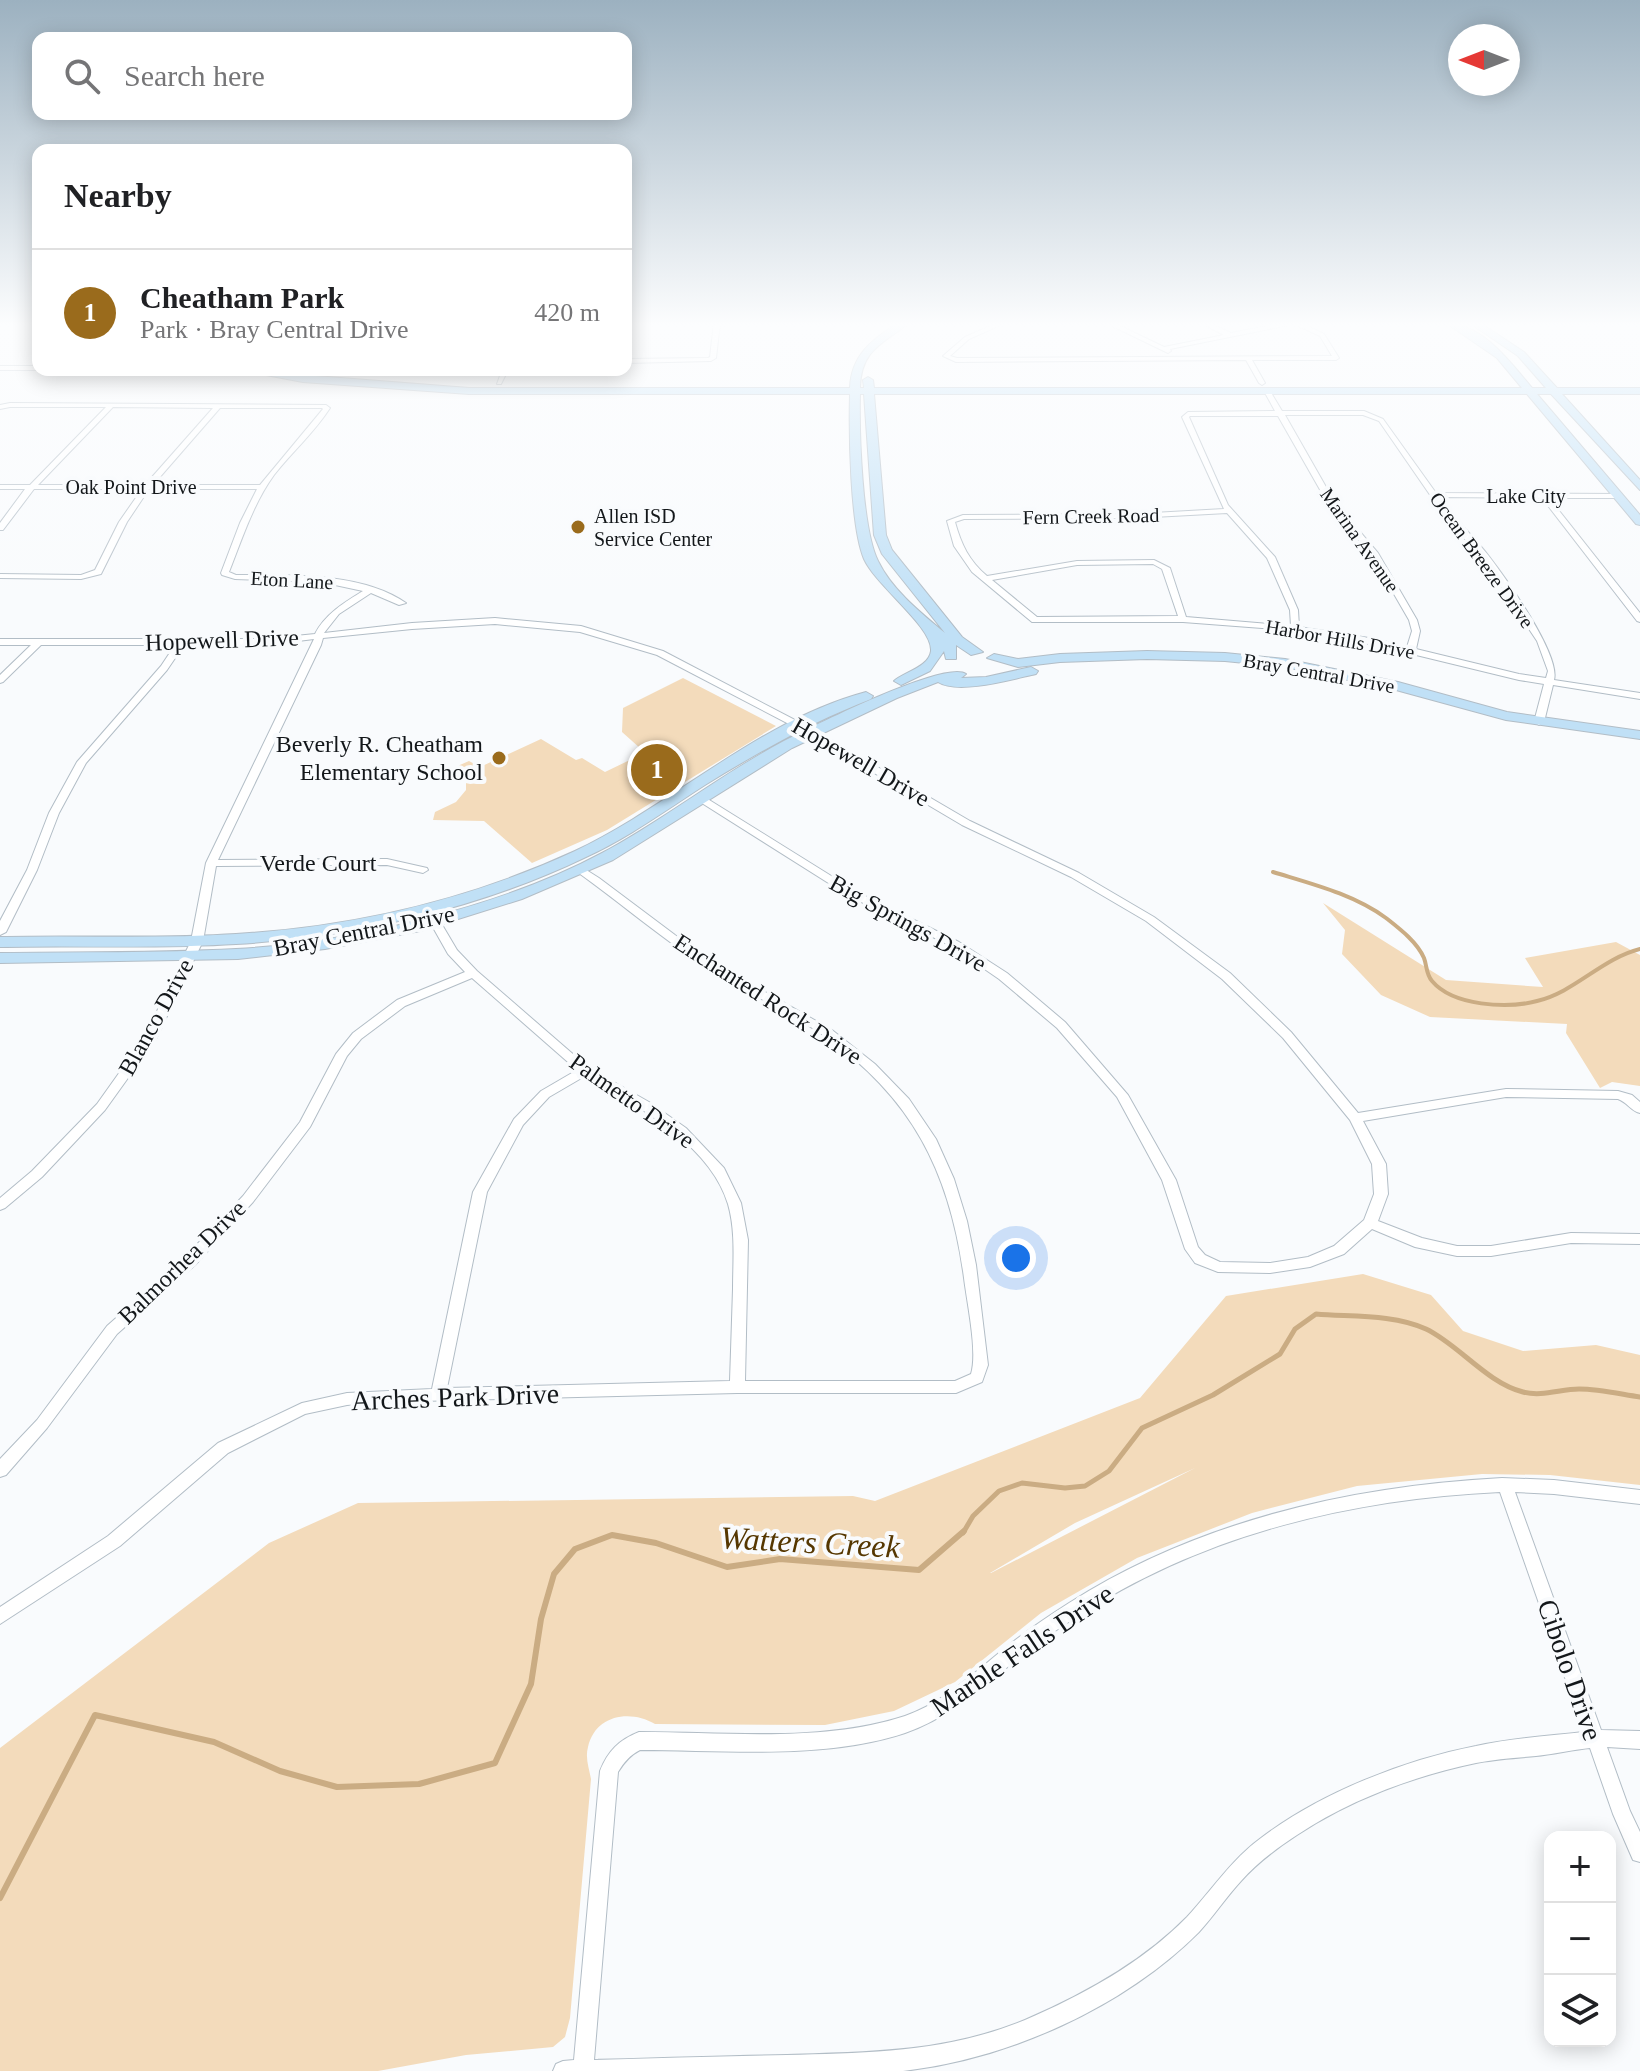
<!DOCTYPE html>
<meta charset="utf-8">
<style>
:root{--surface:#fff;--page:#f2f2f2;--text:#202124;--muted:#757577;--line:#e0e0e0;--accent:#9a6b1c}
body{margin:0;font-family:"Times New Roman",serif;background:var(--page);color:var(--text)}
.controls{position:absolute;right:24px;bottom:24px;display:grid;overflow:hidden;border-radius:16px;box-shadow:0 4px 20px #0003}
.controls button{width:72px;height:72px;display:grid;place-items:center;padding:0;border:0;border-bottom:2px solid var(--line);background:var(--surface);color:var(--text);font:40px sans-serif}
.compass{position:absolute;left:1448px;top:24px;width:72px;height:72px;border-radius:50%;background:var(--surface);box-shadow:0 4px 20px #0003;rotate:270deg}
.you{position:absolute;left:1016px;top:1258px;width:28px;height:28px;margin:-20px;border:6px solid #fff;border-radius:50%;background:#1a73e8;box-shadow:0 0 0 12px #1a73e833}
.badge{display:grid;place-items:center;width:52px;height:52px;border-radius:50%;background:var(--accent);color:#fff;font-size:26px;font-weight:700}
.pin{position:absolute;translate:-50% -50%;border:4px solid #fff;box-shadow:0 2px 8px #0006}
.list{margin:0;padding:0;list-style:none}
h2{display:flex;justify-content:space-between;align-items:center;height:104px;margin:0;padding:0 32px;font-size:34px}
h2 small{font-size:26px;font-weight:400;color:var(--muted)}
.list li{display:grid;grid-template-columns:52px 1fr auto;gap:24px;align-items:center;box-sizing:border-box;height:128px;padding:0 32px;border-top:2px solid var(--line)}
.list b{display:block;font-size:30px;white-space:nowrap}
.list p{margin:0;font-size:26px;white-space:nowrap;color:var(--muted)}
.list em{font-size:26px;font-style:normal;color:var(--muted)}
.icon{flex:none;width:44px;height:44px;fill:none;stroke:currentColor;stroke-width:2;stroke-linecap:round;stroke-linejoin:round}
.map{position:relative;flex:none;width:1640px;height:2071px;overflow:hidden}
.search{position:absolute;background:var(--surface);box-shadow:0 4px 20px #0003;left:32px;top:32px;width:600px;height:88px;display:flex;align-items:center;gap:20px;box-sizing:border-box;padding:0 28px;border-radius:16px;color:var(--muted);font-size:30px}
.panel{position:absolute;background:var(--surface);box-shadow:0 4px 20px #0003;left:32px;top:144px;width:600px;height:232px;border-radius:16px}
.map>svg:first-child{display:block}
.green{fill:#f3dbbb;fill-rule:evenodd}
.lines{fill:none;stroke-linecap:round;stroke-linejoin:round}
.stream-far2{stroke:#caac83;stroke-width:4}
.stream-far1{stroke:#caac83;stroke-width:5}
.stream{stroke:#caac83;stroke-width:6}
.street-casing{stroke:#b2bdc6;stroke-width:2}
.secondary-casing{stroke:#b2bdc6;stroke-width:2}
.street{fill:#fff;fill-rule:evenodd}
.secondary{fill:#c0e0f6;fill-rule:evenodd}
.poi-dot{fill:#9a6b1c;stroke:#f9fbfd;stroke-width:3}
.labels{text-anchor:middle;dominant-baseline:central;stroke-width:8;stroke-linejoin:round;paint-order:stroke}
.far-street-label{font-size:20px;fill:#13171a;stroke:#f9fbfd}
.far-poi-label{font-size:20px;fill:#13171a;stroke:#f9fbfd;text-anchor:start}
.street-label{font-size:24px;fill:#13171a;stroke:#f9fbfd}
.poi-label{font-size:24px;fill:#13171a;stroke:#f9fbfd;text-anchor:end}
.near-street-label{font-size:28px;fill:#13171a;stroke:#f9fbfd}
.near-water-label{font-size:32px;font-style:italic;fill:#553701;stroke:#f9fbfd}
</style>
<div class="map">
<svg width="1640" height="2071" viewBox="0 0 1640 2071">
<rect width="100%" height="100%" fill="#f9fbfd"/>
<!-- green -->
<g class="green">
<polygon points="683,678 776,726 607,830 532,863 484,821 433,820 435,812 456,802 466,790 466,778 453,768 469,761 480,767 541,739 576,760 582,758 605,772 634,758 641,749 622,732 623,708"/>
<polygon points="1323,903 1446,980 1543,987 1525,958 1616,942 1640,955 1640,1086 1612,1082 1600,1088 1566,1033 1567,1024 1430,1017 1381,995 1342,954 1345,930"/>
<path d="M1363 1274 1431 1295 1463 1331 1523 1351 1596 1345 1640 1355V1485L1550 1475 1482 1474 1357 1486 1252 1513 1137 1558 1041 1613 955 1682 894 1711 825 1725 655 1724C630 1709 595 1715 588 1747 585 1758 589 1768 591 1779L570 2018 565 2037 553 2047 466 2055 378 2071H0V1748L269 1543 358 1503 853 1496 875 1501 1140 1398 1226 1296ZM1195 1468 991 1573H990L1075 1523Z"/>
</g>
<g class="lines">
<!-- stream-far2 -->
<path class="stream-far2" d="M1273 872C1312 884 1353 894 1386 918 1400 929 1417 942 1424 958 1427 966 1426 974 1432 981 1453 1006 1507 1009 1537 1001 1575 992 1601 959 1640 949"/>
<!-- stream-far1 -->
<path class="stream-far1" d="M963 1533 973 1516 999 1491 1022 1483 1065 1488 1085 1486 1109 1471 1142 1428 1213 1395 1280 1354 1295 1329 1316 1314C1351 1317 1393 1314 1426 1329 1458 1344 1487 1383 1523 1392 1542 1397 1561 1389 1579 1389 1599 1389 1620 1394 1640 1397"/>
<!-- stream -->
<polyline class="stream" points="0,1898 95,1715 214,1742 280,1771 337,1787 419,1784 495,1763 531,1684 541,1619 554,1574 575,1549 612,1535 656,1543 727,1567 780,1559 919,1570 964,1531"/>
<defs>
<g id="street">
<polygon points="714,323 720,323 716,358 711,361 626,363 626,359 708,358 710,357"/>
<polygon points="997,323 1005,323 969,339 950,356 957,358 1332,356 1320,336 1294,324 1170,349 1171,351 1168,353 1106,323 1114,323 1164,347 1224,335 1201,323 1209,323 1231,333 1282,323 1301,323 1324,334 1339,358 1336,360 1252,360 1265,383 1262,385 1259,383 1246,360 956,362 943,356 965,337"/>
<rect x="0" y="366" width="38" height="4"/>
<polygon points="502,370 508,370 501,384 497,384"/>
<path d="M1267 389 1270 391 1282 411H1364L1383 419 1436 493 1621 494 1622 496 1618 498H1549L1640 613V622L1637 621 1542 498 1440 497C1454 518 1472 535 1488 555 1505 577 1561 655 1554 680L1640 693V699L1553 685 1544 722 1539 725 1534 722 1544 684 1519 680 1375 645 1275 629 1183 622H1032L972 572 954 546 947 521 963 515 1135 514 1224 509 1182 417 1188 412 1275 411 1264 391ZM1285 415H1363L1379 421 1446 518 1482 558 1537 641 1548 671 1546 678 1519 674 1416 649 1420 631 1417 620 1378 553 1334 501ZM1190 416H1278L1327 502 1372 556 1409 620 1412 631 1407 647 1375 639 1299 627 1298 610 1275 557 1228 505 1189 417ZM1227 513 1267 558 1290 610 1291 626 1186 617 1170 568 1154 560 1077 561 987 576C969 561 961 544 955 522L964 519 1135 518ZM1153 564 1162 569 1178 616 1037 617 992 580 1077 565Z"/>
<path d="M10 403 326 405 330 408C314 433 292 452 274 475 253 504 242 539 229 572L236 575C288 575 362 572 406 603L399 605 371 593 339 614 324 633 412 623 495 618 581 626 663 651 816 731 970 821 1079 873 1154 917 1230 973 1291 1032 1358 1113 1506 1089 1618 1091 1632 1095 1640 1102V1113C1631 1111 1627 1102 1618 1099L1506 1097 1363 1121 1386 1164 1388 1194 1378 1221 1422 1238 1457 1246H1491L1571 1233 1640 1234V1244L1571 1243 1491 1256H1457L1415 1247 1372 1229 1344 1254 1310 1267 1270 1273 1218 1272 1195 1263 1185 1249 1162 1180 1117 1097 1057 1028 999 979 951 946 849 896 697 800 698 798H706L857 892 959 942 1007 973 1065 1022 1128 1095 1176 1180 1198 1247 1205 1255 1220 1262 1270 1263 1308 1257 1334 1246 1364 1220 1374 1194 1372 1164 1350 1120 1283 1038 1222 979 1146 921 1071 877 962 825 810 735 657 655 580 632 495 624 412 629 323 638 321 645 218 860 387 859 427 868 428 870 423 873 387 865 216 866 203 941 156 1039 105 1110 42 1177 5 1208 0 1210V1198L32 1171 97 1104 144 1038 191 941 206 863 314 639 266 645H184L167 670 86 763 59 813 37 870 6 932 0 935V921L27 870 49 813 77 762 161 666 175 645H41L3 682 0 683V675L31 645H0V639H266L315 634C325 614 345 602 363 591L321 582 235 579 222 575 221 573 240 523 257 489H149L127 522 101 574 81 579 0 578V574L81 575 95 570 119 522 142 489H34L3 530H0V523L25 489H0V485H30L106 407H10L0 409V405ZM113 407 213 408 145 485H38ZM220 408H322L323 409 260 485H153Z"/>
<path d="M580 866 599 878 675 935 721 967 832 1030 875 1064 909 1099 936 1139 954 1179 967 1221 976 1265 988 1365 982 1382 956 1393H737L381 1402 347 1405 305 1414 228 1453 120 1546 0 1624V1607L108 1536 218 1443 302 1403 347 1393 432 1389 473 1192 514 1119 541 1091 577 1070 472 978 405 1006 361 1039 347 1056 310 1127 253 1202 195 1265 117 1334 47 1428 6 1475 0 1477V1459L37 1420 107 1326 185 1257 243 1196 300 1122 336 1054 353 1033 397 1000 465 972 448 954 422 908 423 906H431L457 950 477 971 589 1068 649 1102 686 1128 724 1168 741 1203 748 1240 745 1381H955L971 1374C978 1352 967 1303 964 1278 950 1172 912 1097 823 1035 788 1011 749 994 713 972 665 941 622 904 576 871L575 869 576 867ZM585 1076C636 1105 710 1144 728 1204 736 1232 733 1261 733 1289 732 1320 731 1351 730 1381L447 1388 487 1192 523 1125 549 1097Z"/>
<path d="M1502 1478 1554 1480 1640 1490V1504L1554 1494 1515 1492 1601 1730 1640 1731V1749L1607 1747 1630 1811 1640 1832V1862L1633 1860 1613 1814 1590 1748C1572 1750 1554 1754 1536 1756 1516 1758 1495 1759 1476 1763 1414 1776 1349 1800 1297 1835 1277 1848 1257 1863 1241 1881 1226 1897 1214 1916 1199 1932 1123 2008 1008 2059 903 2071H553L556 2064 563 2061 574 2060 600 1771C608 1751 619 1740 639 1732 724 1732 823 1743 905 1716 943 1703 974 1673 1005 1648 1025 1632 1047 1617 1069 1603 1198 1521 1351 1486 1502 1478ZM1500 1492 1584 1732C1548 1736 1511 1738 1476 1746 1404 1760 1320 1793 1261 1838 1231 1860 1212 1890 1187 1917 1142 1963 1083 1995 1025 2020 948 2052 869 2053 787 2055 723 2056 659 2058 594 2060L618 1772C624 1762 630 1755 640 1750 725 1750 824 1760 905 1733 948 1718 981 1689 1016 1660 1035 1645 1054 1631 1075 1618 1201 1535 1350 1499 1500 1492Z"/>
</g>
<g id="secondary">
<path d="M898 323H909C883 344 861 349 860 388H864L863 380 868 377 873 380 874 388H1522L1497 358 1446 323C1482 323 1511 363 1532 388H1546L1518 356 1474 326 1482 324 1524 352 1557 388H1640V394H1562L1640 480V490L1551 394H1537L1640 515V525L1636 524 1527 394H874L886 535 892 550 962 637 983 652 971 655 956 645V659H946L944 651 930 671 901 685 894 681C904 672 929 667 931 651 933 627 877 587 864 559 850 525 849 433 850 394H469L303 382 239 370 469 388H850C851 356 872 339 898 323ZM860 394H864L874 535 882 554 945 633C921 613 892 590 878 561 862 529 859 432 860 394Z"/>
<polygon points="1147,651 1225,653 1285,659 1398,682 1507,712 1640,731 1640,739 1506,720 1396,690 1285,667 1225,661 1147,659 1060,662 1018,667 987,658 994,654 1018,659 1060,654"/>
<path d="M1031 667 1038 671 1036 674C1013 679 958 695 938 682L897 698 792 748 613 860 522 899 420 931 325 949 238 959 0 963V953C79 952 158 953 236 949 350 943 502 907 602 853 664 820 720 775 782 742 809 728 946 659 966 674L961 678 986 677Z"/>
<path d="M866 692 873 696 871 699C812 722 758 752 705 785 666 810 628 838 586 857 478 909 355 937 236 944 157 949 79 945 0 947V937C79 935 157 939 236 934 352 927 469 900 575 851 674 804 758 721 866 692Z"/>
</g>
</defs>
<!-- street casing -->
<use href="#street" class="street-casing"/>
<!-- secondary casing -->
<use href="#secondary" class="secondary-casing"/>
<!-- street -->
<use href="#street" class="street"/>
<!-- secondary -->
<use href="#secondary" class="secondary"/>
</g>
<!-- sky -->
<linearGradient id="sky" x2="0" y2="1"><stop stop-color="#9cb1c0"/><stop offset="0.53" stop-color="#fcfdfe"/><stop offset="1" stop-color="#fcfdfe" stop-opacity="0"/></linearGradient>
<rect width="1640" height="613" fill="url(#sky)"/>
<!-- markers -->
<g class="poi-dot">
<circle cx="578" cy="527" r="8"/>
<circle cx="499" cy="758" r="8"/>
</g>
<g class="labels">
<!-- far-street labels -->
<g class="far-street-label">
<text x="131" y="487">Oak Point Drive</text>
<text x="1526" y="496">Lake City</text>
<text transform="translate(1091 516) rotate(-1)">Fern Creek Road</text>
<text transform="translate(1360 540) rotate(55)">Marina Avenue</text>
<text transform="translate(1482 560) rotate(54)">Ocean Breeze Drive</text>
<text transform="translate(292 580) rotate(3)">Eton Lane</text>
<text transform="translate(1340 639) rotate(10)">Harbor Hills Drive</text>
<text transform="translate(1319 673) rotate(10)">Bray Central Drive</text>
</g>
<!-- far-poi labels -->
<g class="far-poi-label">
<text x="594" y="516">Allen ISD<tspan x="594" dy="23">Service Center</tspan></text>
</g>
<!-- street labels -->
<g class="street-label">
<text transform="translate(222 640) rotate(-2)">Hopewell Drive</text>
<text transform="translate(861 762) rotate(30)">Hopewell Drive</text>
<text x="318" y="863">Verde Court</text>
<text transform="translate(908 923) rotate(29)">Big Springs Drive</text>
<text transform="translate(364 931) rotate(-11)">Bray Central Drive</text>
<text transform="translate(768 999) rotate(33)">Enchanted Rock Drive</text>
<text transform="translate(156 1017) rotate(-61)">Blanco Drive</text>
<text transform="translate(632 1101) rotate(35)">Palmetto Drive</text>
<text transform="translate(182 1262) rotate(-44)">Balmorhea Drive</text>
</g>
<!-- poi labels -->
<g class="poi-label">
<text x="483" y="744">Beverly R. Cheatham<tspan x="483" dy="28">Elementary School</tspan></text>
</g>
<!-- near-street labels -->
<g class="near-street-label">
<text transform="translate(455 1397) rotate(-2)">Arches Park Drive</text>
<text transform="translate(1022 1650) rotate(-34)">Marble Falls Drive</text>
<text transform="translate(1570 1670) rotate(71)">Cibolo Drive</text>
</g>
<!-- near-water labels -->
<g class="near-water-label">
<text transform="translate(810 1542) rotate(3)">Watters Creek</text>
</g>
</g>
</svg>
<div class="controls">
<button>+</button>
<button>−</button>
<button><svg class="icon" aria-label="layers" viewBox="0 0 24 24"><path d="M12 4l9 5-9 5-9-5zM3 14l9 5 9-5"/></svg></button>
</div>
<svg class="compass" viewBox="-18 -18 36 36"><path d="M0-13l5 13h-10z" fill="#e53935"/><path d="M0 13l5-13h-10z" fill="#757577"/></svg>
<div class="you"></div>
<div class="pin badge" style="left:657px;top:770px">1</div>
<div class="search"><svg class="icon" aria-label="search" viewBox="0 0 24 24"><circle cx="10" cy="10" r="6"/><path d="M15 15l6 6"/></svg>Search here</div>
<section class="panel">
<h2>Nearby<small></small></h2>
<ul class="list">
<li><span class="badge">1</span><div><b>Cheatham Park</b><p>Park · Bray Central Drive</p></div><em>420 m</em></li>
</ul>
</section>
</div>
